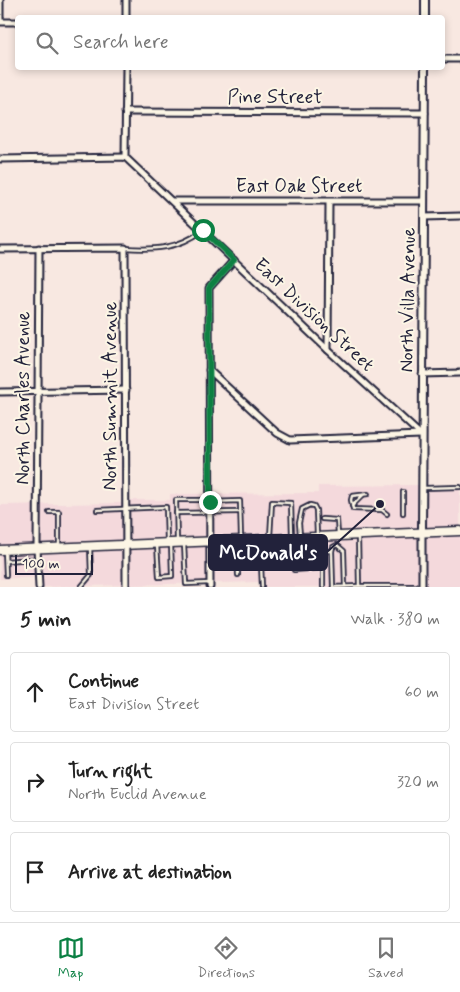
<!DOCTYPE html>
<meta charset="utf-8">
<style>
:root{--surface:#fff;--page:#f6f6f6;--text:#222;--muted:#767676;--line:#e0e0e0;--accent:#0b8043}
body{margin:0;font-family:Mynerve,sans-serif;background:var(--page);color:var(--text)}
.scale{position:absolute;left:15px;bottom:12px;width:78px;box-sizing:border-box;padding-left:5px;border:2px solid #22223b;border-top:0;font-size:14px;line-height:18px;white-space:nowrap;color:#22223b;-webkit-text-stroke:4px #fcf5e5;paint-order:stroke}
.stop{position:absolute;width:15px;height:15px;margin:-11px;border:4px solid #0b8043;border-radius:50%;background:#fff}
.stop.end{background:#0b8043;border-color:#fff;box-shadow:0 1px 5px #0008}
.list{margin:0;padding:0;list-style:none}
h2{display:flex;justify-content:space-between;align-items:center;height:65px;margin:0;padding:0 20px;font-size:21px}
h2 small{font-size:16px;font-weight:400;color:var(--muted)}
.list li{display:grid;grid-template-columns:32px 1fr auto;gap:15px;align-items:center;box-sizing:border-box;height:80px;margin:0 10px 10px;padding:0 10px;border:1px solid var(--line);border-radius:5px}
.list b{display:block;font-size:19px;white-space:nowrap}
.list p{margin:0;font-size:16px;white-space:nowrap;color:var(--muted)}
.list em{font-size:16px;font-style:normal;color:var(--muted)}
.icon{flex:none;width:28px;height:28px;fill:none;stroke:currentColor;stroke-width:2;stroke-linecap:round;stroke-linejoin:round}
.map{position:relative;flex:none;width:460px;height:587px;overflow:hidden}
.search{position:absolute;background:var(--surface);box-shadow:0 2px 8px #0003;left:15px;right:15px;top:15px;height:55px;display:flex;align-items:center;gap:12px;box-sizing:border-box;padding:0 18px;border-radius:5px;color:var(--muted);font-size:19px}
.sheet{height:335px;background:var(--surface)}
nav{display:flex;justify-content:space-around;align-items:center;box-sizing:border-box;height:70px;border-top:1px solid var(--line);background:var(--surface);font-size:14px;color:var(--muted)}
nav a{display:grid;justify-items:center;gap:2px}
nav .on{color:var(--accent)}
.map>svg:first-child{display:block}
.built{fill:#f4d9dc}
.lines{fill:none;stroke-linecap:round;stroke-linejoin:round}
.service-casing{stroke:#22223b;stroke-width:6}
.minor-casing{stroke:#22223b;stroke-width:9}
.tertiary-casing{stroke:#22223b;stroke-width:10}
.secondary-casing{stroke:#22223b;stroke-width:11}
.service{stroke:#fcf5e5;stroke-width:2.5}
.minor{stroke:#fcf5e5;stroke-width:5}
.tertiary{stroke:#fcf5e5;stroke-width:6}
.secondary{stroke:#fcf5e5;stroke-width:8}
.route{stroke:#0b8043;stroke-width:6}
.labels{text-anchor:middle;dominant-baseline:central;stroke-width:4;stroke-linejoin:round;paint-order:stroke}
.street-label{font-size:19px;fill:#22223b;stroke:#fcf5e5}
.leader{fill:none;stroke:#22223b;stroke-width:2}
.callout-dot{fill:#22223b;stroke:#fcf5e5;stroke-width:2}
.callout{fill:#22223b;stroke:#22223b;stroke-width:2}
.callout-label{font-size:20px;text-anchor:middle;font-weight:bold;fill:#fff}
</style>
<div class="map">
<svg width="460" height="587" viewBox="0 0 460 587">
<rect width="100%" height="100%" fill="#f8e8e1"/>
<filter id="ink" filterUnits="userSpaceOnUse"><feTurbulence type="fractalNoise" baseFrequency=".02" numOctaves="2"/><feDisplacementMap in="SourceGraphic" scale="10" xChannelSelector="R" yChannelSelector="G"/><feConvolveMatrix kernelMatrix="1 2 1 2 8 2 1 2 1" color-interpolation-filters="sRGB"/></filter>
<g filter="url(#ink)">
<!-- built -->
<g class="built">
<polygon points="421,485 420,530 126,543 126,500 170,500 170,494 318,493 318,486"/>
<polygon points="460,485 460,528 424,530 424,486"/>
<polygon points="124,503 124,543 0,548 0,505"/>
<polygon points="460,532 460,587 424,587 424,534"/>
<polygon points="419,535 420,587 260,587 260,582 41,587 41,577 0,579 0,552"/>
</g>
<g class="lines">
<defs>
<g id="service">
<path d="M125 248C154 250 178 249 202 231"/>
<polyline points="424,488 460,487"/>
<polyline points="403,492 403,513"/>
<polyline points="368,494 352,496 351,500 353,509 382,510 387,514"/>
<polyline points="210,502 240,501 241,538"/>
<polyline points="352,506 363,495"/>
<polyline points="97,510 166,507 167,541"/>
<polyline points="49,512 59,512 59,546"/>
<polyline points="176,513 240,512"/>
<polyline points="322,519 337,520 338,534"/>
<polyline points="300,535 299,523 302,509 310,505 314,506 316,510 317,535"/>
<polyline points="270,537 272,502 291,503 292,536"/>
<polyline points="358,537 359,586 421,586"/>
<polyline points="322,539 323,552"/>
<polyline points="177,540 176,500 210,500"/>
<polyline points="260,541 262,587"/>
<polyline points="237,542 238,575"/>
<polyline points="184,544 186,584 210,583"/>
<polyline points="157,545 159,577 172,576 171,543"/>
<polyline points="5,551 6,575"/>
<polyline points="323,551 332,551"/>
<polyline points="294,553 294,570 323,568"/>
<polyline points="261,554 323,552 323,587"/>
<polyline points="6,561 32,559"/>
<polyline points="81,587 91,575 90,547"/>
<polyline points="345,587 344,551 337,545 333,547 332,551 333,587 359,586"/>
</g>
<g id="minor">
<polyline points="126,18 126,0"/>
<polyline points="0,21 0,0"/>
<polyline points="0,22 18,22"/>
<polyline points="442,59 460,59"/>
<polyline points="125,112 425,113"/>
<polyline points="125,157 126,68"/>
<polyline points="0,159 125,157 328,350 421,435"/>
<polyline points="173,201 424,201"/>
<polyline points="424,217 460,216"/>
<polyline points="39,248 37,548 39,587"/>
<polyline points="0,249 125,248 126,587"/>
<polyline points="328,350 329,202"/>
<polyline points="209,370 277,433 290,440 421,435"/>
<polyline points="422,374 460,373"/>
<polyline points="0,392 126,390"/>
<polyline points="422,532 422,587"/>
<polyline points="210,587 209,288 234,260"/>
</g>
<g id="tertiary">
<polyline points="425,18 425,0"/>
<polyline points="422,532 425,68"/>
</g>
<polyline id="secondary" points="0,550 460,531"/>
</defs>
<!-- service casing -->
<use href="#service" class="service-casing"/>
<!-- minor casing -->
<use href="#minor" class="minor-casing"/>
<!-- tertiary casing -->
<use href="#tertiary" class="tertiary-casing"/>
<!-- secondary casing -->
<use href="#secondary" class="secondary-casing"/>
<!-- service -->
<use href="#service" class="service"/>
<!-- minor -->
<use href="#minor" class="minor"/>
<!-- tertiary -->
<use href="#tertiary" class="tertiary"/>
<!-- secondary -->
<use href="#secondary" class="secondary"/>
</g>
</g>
<g class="lines" filter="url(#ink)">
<!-- route -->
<polyline class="route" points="203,230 234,260 209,288 210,502"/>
</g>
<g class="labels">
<!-- street labels -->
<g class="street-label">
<text x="275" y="97">Pine Street</text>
<text x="299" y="186">East Oak Street</text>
<text transform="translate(408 300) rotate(-89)">North Villa Avenue</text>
<text transform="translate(314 315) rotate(43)">East Division Street</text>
<text transform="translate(110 396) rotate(-90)">North Summit Avenue</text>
<text transform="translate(23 398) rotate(-90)">North Charles Avenue</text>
</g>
</g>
<!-- callouts -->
<path class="leader" d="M380 504L327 552"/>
<circle class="callout-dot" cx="380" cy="504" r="5"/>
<rect class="callout" x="209" y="535" width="118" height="35" rx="5"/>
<g class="callout-label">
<text x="268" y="559">McDonald's</text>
</g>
</svg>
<div class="scale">100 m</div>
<div class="stop" style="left:203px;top:230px"></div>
<div class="stop end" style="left:210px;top:502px"></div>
<div class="search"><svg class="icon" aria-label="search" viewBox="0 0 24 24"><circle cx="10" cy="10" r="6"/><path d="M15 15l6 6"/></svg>Search here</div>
</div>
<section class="sheet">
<h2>5 min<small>Walk · 380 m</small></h2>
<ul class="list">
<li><svg class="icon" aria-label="ahead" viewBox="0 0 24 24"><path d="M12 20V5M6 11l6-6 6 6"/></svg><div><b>Continue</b><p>East Division Street</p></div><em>60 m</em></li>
<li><svg class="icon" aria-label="right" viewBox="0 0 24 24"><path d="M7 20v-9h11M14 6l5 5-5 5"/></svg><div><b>Turn right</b><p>North Euclid Avenue</p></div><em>320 m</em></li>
<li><svg class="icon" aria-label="arrive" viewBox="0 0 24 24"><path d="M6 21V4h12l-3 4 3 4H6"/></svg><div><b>Arrive at destination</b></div></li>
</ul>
</section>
<nav>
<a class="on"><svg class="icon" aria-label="map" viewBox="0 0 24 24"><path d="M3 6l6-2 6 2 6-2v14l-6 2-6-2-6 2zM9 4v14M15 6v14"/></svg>Map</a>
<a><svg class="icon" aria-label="directions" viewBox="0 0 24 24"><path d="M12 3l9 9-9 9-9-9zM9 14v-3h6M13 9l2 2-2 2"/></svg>Directions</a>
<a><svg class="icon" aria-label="saved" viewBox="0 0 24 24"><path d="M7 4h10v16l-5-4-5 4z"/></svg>Saved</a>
</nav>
